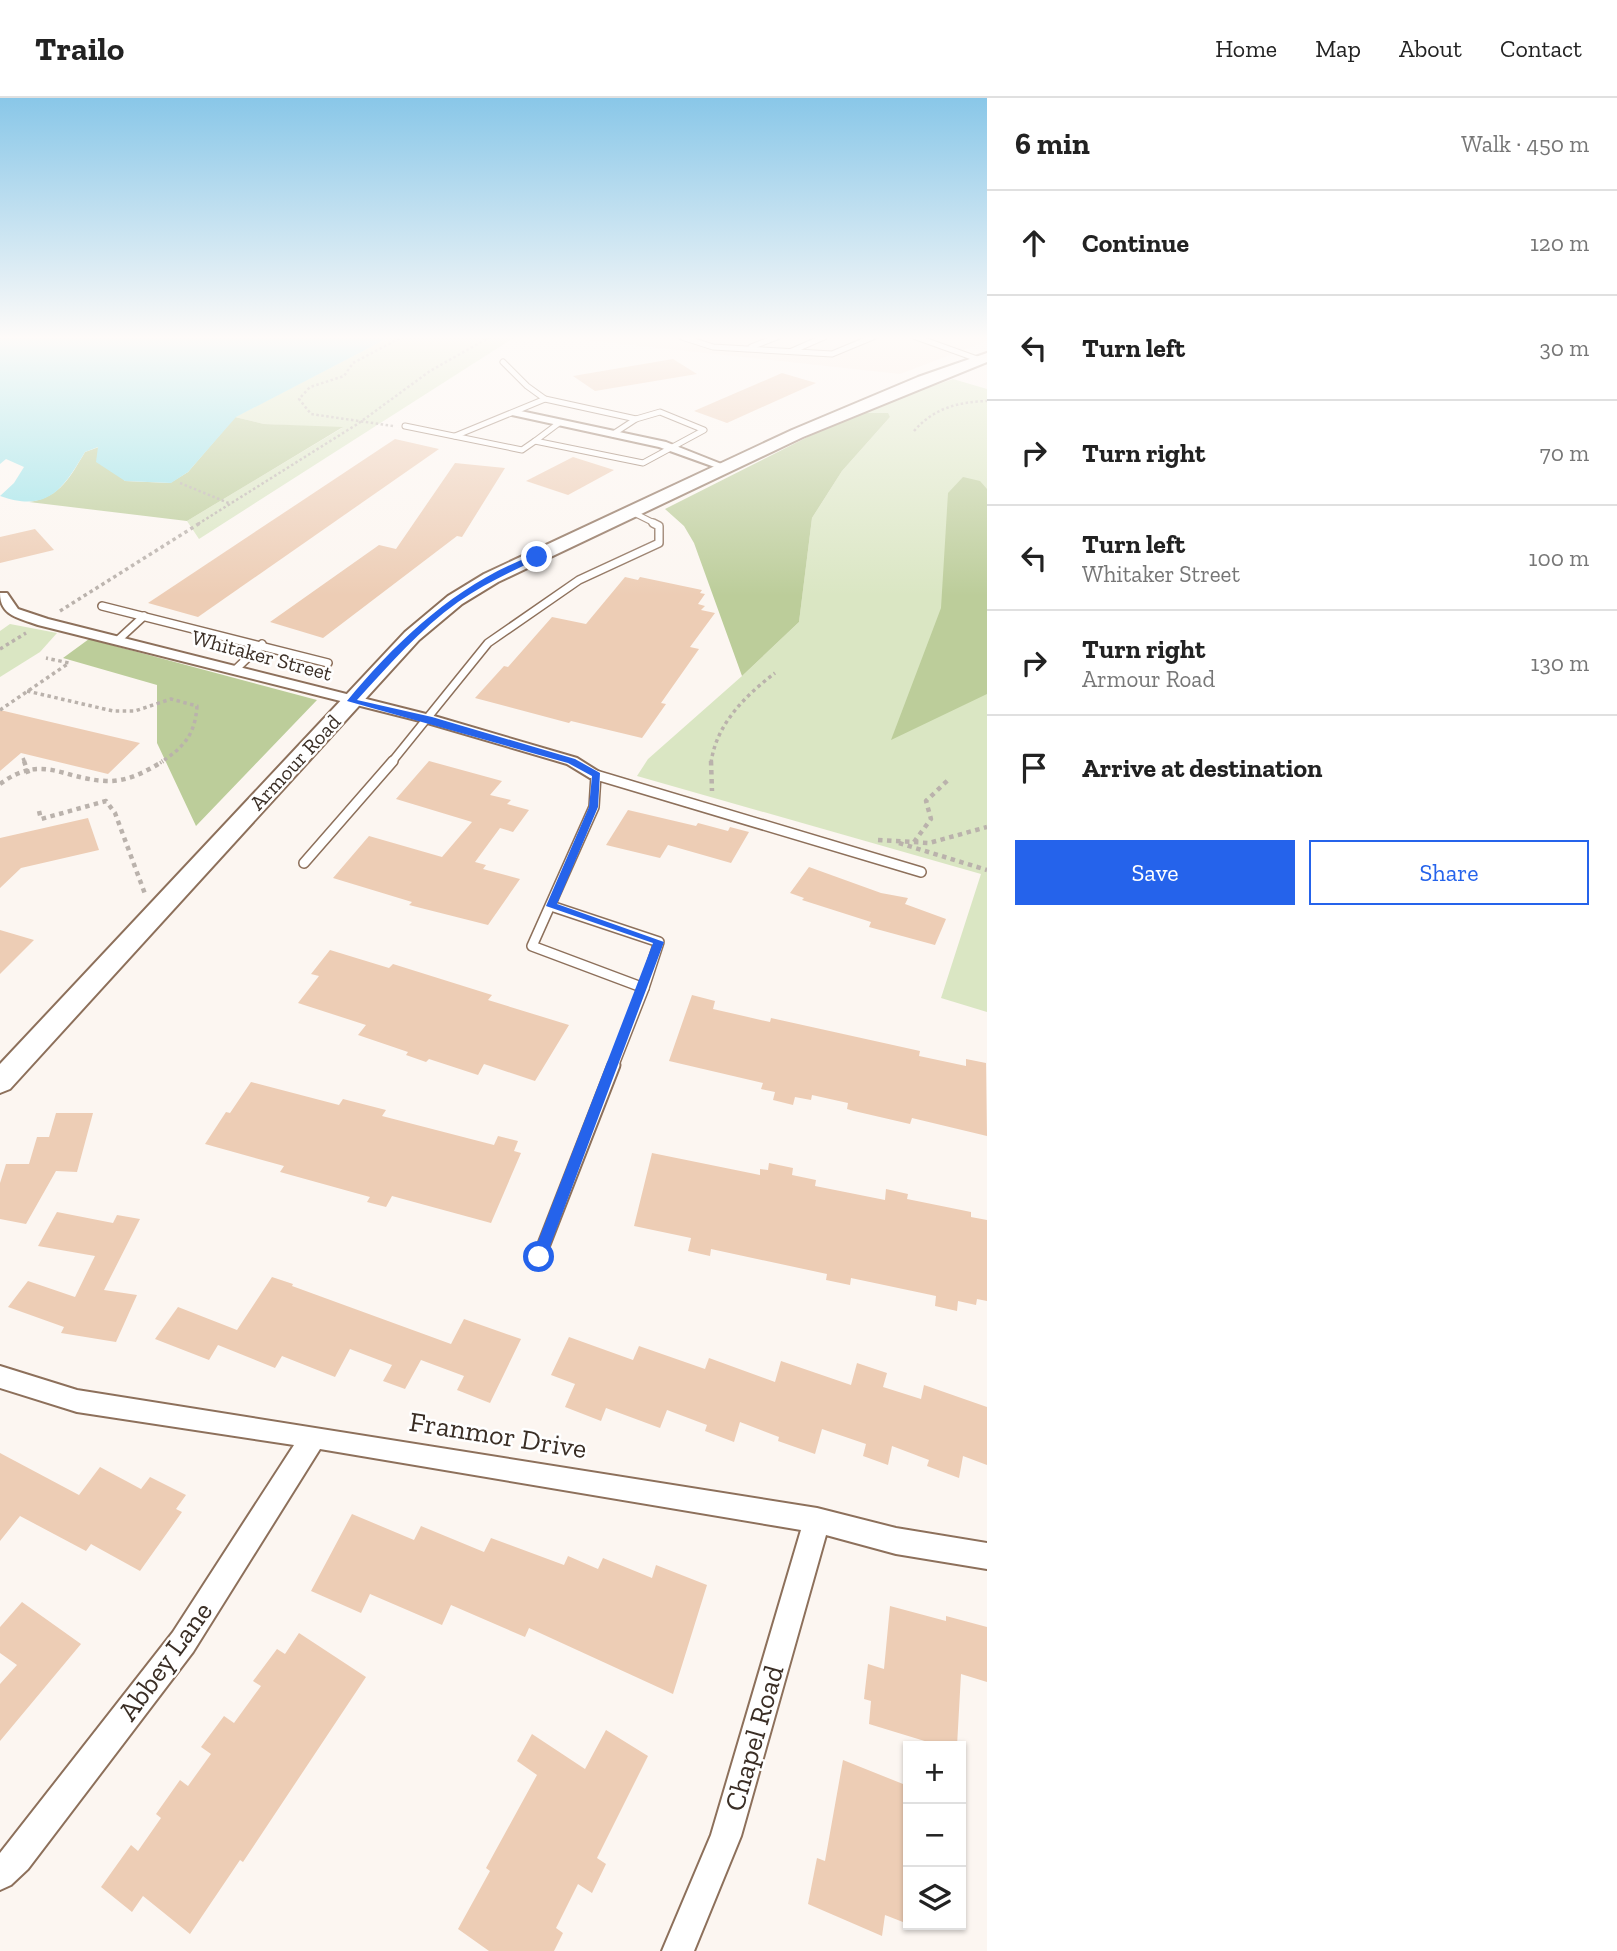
<!DOCTYPE html>
<meta charset="utf-8">
<style>
:root{--surface:#fff;--page:#f6f6f6;--text:#222;--muted:#767676;--line:#e0e0e0;--accent:#2563eb}
body{margin:0;font-family:"Zilla Slab",serif;background:var(--page);color:var(--text)}
.controls{position:absolute;right:21px;bottom:21px;display:grid;overflow:hidden;border-radius:0px;box-shadow:0 2px 5px #0004}
.controls button{width:63px;height:63px;display:grid;place-items:center;padding:0;border:0;border-bottom:2px solid var(--line);background:var(--surface);color:var(--text);font:35px sans-serif}
.stop{position:absolute;width:21px;height:21px;margin:-16px;border:5px solid #2563eb;border-radius:50%;background:#fff}
.stop.end{background:#2563eb;border-color:#fff;box-shadow:0 2px 7px #0008}
.list{margin:0;padding:0;list-style:none}
h2{display:flex;justify-content:space-between;align-items:center;height:91px;margin:0;padding:0 28px;font-size:30px}
h2 small{font-size:23px;font-weight:400;color:var(--muted)}
.list li{display:grid;grid-template-columns:46px 1fr auto;gap:21px;align-items:center;box-sizing:border-box;height:105px;padding:0 28px;border-top:2px solid var(--line)}
.list b{display:block;font-size:26px;white-space:nowrap}
.list p{margin:0;font-size:23px;white-space:nowrap;color:var(--muted)}
.list em{font-size:23px;font-style:normal;color:var(--muted)}
.actions{display:flex;gap:14px;padding:21px 28px}
.actions a{flex:1;padding:16px 0;border:2px solid var(--accent);border-radius:0px;text-align:center;font-size:24px;color:var(--accent)}
.actions .main{background:var(--accent);color:#fff}
.icon{flex:none;width:38px;height:38px;fill:none;stroke:currentColor;stroke-width:2;stroke-linecap:round;stroke-linejoin:round}
.map{position:relative;flex:none;width:987px;height:1853px;overflow:hidden}
header{display:flex;align-items:center;gap:42px;box-sizing:border-box;height:98px;padding:0 35px;background:var(--surface);border-bottom:2px solid var(--line)}
header strong{font-size:33px}
nav{display:flex;gap:38px;margin-inline-start:auto;font-size:24px}
main{display:flex}
aside{flex:1;background:var(--surface)}
.map>svg:first-child{display:block}
.built{fill:#faeadf}
.green{fill:#dae6c3}
.forest{fill:#bccd9a}
.water{fill:#9ce3e9}
.building{fill:#edcdb5}
.lines{fill:none;stroke-linecap:round;stroke-linejoin:round}
.lane-far3-casing{stroke:#8d705b;stroke-width:7}
.lane-far2-casing{stroke:#8d705b;stroke-width:10}
.lane-far1-casing{stroke:#8d705b;stroke-width:12}
.lane-casing{stroke:#8d705b;stroke-width:15}
.street-casing{stroke:#8d705b;stroke-width:4}
.secondary-casing{stroke:#8d705b;stroke-width:4}
.path-far2{stroke:#bab2ac;stroke-width:2.5;stroke-dasharray:2.5 2.5;stroke-linecap:butt}
.path-far1{stroke:#bab2ac;stroke-width:3.5;stroke-dasharray:3.5 3.5;stroke-linecap:butt}
.path{stroke:#bab2ac;stroke-width:4.5;stroke-dasharray:4.5 4.5;stroke-linecap:butt}
.lane-far3{stroke:#fff;stroke-width:5}
.lane-far2{stroke:#fff;stroke-width:7}
.lane-far1{stroke:#fff;stroke-width:9}
.lane{stroke:#fff;stroke-width:11}
.street{fill:#fff;fill-rule:evenodd}
.secondary{fill:#fff;fill-rule:evenodd}
.route{fill:#2563eb}
.labels{text-anchor:middle;dominant-baseline:central;stroke-width:5;stroke-linejoin:round;paint-order:stroke}
.far-street-label{font-size:21px;fill:#3a2e25;stroke:#fff}
.near-street-label{font-size:28px;fill:#3a2e25;stroke:#fff}
</style>
<header>
<strong>Trailo</strong>
<nav><a>Home</a><a>Map</a><a>About</a><a>Contact</a></nav>
</header>
<main>
<div class="map">
<svg width="987" height="1853" viewBox="0 0 987 1853">
<rect width="100%" height="100%" fill="#fcf6f1"/>
<!-- built -->
<polygon class="built" points="557,239 987,239 987,243 900,276"/>
<!-- green -->
<g class="green">
<polygon points="390,239 515,239 199,441 187,423 342,330 264,326 235,319"/>
<polygon points="953,281 987,291 987,914 941,900 981,776 637,678 648,661 742,578 799,524 812,420 842,373 890,319 855,315"/>
<polygon points="10,526 57,535 40,554 0,579 0,533"/>
</g>
<!-- forest -->
<g class="forest">
<polygon points="855,315 888,315 890,319 842,373 812,420 799,524 742,578 694,445 684,428 665,411"/>
<path d="M235 319 264 326 343 329 187 423 29 404C61 399 70 379 85 354L99 349 125 383 170 385 188 374Z"/>
<polygon points="963,379 980,383 987,391 987,596 891,642 941,510 948,395"/>
<polygon points="89,541 317,602 196,728 157,645 157,587 63,560"/>
</g>
<!-- water -->
<path class="water" d="M0 239H390L236 319 188 374 171 385 125 383 96 364 98 349 85 354C63 391 48 415 0 398L14 385 24 369 6 361 0 366Z"/>
<!-- building -->
<g class="building">
<polygon points="673,261 697,276 595,293 573,278"/>
<polygon points="782,275 816,285 727,325 694,313"/>
<polygon points="395,341 439,351 198,519 148,505"/>
<polygon points="573,359 614,372 568,397 526,383"/>
<polygon points="455,365 505,370 462,439 457,438 323,540 270,524 379,447 396,451"/>
<polygon points="35,431 54,452 0,465 0,439"/>
<polygon points="625,479 638,482 640,479 702,492 700,495 705,496 698,506 705,508 701,512 715,515 690,549 699,551 661,605 666,606 642,640 571,623 569,625 475,600 504,568 508,569 552,519 586,526"/>
<polygon points="0,612 55,625 140,645 108,676 21,655 0,673"/>
<polygon points="429,663 502,683 490,697 511,702 507,706 529,712 513,734 500,730 475,764 486,767 483,771 520,781 488,827 409,807 412,804 333,780 369,738 442,759 472,724 396,701"/>
<polygon points="628,712 696,728 698,725 728,733 730,729 749,734 731,765 668,747 660,760 606,747"/>
<polygon points="88,720 99,752 21,770 0,790 0,740"/>
<polygon points="809,769 881,795 908,800 905,806 946,821 935,847 869,829 871,824 802,802 804,800 790,795"/>
<polygon points="0,832 34,842 0,876"/>
<polygon points="330,852 389,870 393,866 492,897 488,902 569,927 535,983 484,966 478,977 429,961 426,964 406,957 408,954 358,937 366,927 298,905 319,878 311,876"/>
<polygon points="692,897 715,903 713,911 770,924 771,920 920,953 919,958 966,968 966,961 986,965 987,1038 912,1020 910,1026 854,1013 847,1011 848,1005 812,997 811,1002 795,999 793,1007 773,1002 775,994 761,991 763,985 669,963"/>
<polygon points="251,984 339,1007 343,1001 386,1012 382,1018 494,1047 498,1038 518,1043 514,1053 521,1055 491,1125 392,1098 386,1109 367,1104 370,1099 280,1074 284,1068 205,1046 226,1014 230,1015"/>
<polygon points="56,1015 93,1015 77,1074 56,1073 26,1126 0,1121 0,1085 6,1066 29,1066 37,1039 49,1039"/>
<polygon points="652,1055 760,1077 760,1071 768,1072 769,1065 793,1070 792,1077 816,1082 815,1088 885,1102 886,1091 908,1096 907,1101 971,1114 971,1119 987,1122 987,1203 977,1201 976,1207 958,1203 957,1213 935,1208 936,1198 851,1180 850,1187 826,1182 827,1176 711,1151 710,1158 688,1153 691,1140 634,1128"/>
<polygon points="57,1114 113,1125 117,1117 140,1121 104,1192 137,1197 116,1244 61,1235 64,1229 8,1209 28,1183 75,1199 95,1158 38,1148"/>
<polygon points="272,1179 293,1186 292,1188 451,1246 464,1221 521,1241 490,1305 457,1292 464,1278 421,1262 405,1291 383,1283 392,1267 350,1251 335,1279 282,1258 275,1270 218,1247 209,1262 155,1241 178,1209 237,1232"/>
<polygon points="569,1239 633,1262 639,1248 705,1271 709,1260 775,1284 781,1263 851,1287 857,1265 887,1275 883,1289 921,1301 924,1287 987,1309 987,1367 963,1358 959,1380 927,1368 929,1362 892,1348 888,1367 863,1358 866,1346 822,1331 815,1356 778,1343 779,1339 740,1324 734,1344 705,1333 707,1327 667,1312 660,1330 606,1310 601,1323 565,1309 575,1286 551,1277"/>
<polygon points="0,1355 79,1397 100,1369 141,1391 150,1379 186,1397 176,1411 182,1414 140,1473 91,1446 86,1453 20,1418 0,1443"/>
<polygon points="352,1416 414,1442 421,1428 484,1454 491,1440 564,1467 568,1458 598,1471 603,1460 652,1480 656,1467 707,1487 673,1596 529,1530 525,1539 451,1507 442,1527 370,1496 361,1515 311,1493"/>
<polygon points="22,1504 81,1546 0,1643 0,1586 17,1567 0,1555 0,1529"/>
<polygon points="890,1508 946,1523 946,1518 987,1529 987,1584 961,1576 957,1648 941,1648 869,1626 871,1603 864,1601 868,1566 884,1571"/>
<polygon points="299,1535 366,1579 243,1764 240,1762 190,1836 143,1798 132,1814 101,1789 131,1747 138,1753 161,1720 156,1716 180,1682 188,1688 211,1656 201,1649 224,1618 234,1625 261,1588 253,1583 277,1551 285,1556"/>
<polygon points="606,1632 648,1658 597,1760 606,1766 592,1795 578,1786 556,1830 563,1835 554,1853 489,1853 458,1831 490,1773 486,1770 537,1677 517,1663 532,1636 585,1671"/>
<polygon points="843,1662 908,1688 908,1826 885,1817 882,1838 808,1806 817,1760 825,1763"/>
</g>
<g class="lines">
<defs>
<g id="lane-far3">
<polyline points="682,239 713,249 832,256 873,239"/>
<polyline points="916,239 980,262"/>
<polyline points="751,249 777,239"/>
<polyline points="792,253 824,239"/>
<polyline points="405,328 522,352 535,343 643,365 704,332 660,314 636,321 545,301 527,288 503,264"/>
<polyline points="613,336 636,321"/>
<polyline points="455,338 545,301"/>
<polyline points="535,343 559,325"/>
<polyline points="630,413 656,426"/>
</g>
<g id="lane-far2">
<polyline points="102,508 328,565"/>
<polyline points="118,542 144,518"/>
<polyline points="236,571 262,546"/>
<polyline points="391,665 488,545 579,482 659,445 659,428 653,425"/>
</g>
<g id="lane-far1">
<polyline points="304,765 393,663"/>
<polyline points="551,808 659,844 644,890"/>
<polyline points="613,969 644,890 532,848 594,709 596,677 921,774"/>
</g>
<polyline id="lane" points="539,1159 614,967"/>
<g id="street">
<polygon points="516,312 666,344 729,369 723,372 659,349 512,317 511,315"/>
<path d="M0 495H7L18 511 48 521 434 618 577 660 604 677 602 680H590L567 666 424 624 38 527C19 520 0 518 0 495Z"/>
<polygon points="0,1268 77,1292 817,1410 896,1430 987,1445 987,1471 896,1456 826,1437 741,1738 694,1853 662,1853 711,1737 801,1432 320,1351 193,1554 28,1771 11,1787 0,1792 0,1755 173,1534 294,1347 77,1314 0,1290"/>
</g>
<polygon id="secondary" points="987,255 987,264 803,339 498,484 462,506 419,542 10,991 0,995 0,966 405,534 448,498 484,476 792,332 918,279"/>
</defs>
<!-- lane-far3 casing -->
<use href="#lane-far3" class="lane-far3-casing"/>
<!-- lane-far2 casing -->
<use href="#lane-far2" class="lane-far2-casing"/>
<!-- lane-far1 casing -->
<use href="#lane-far1" class="lane-far1-casing"/>
<!-- lane casing -->
<use href="#lane" class="lane-casing"/>
<!-- street casing -->
<use href="#street" class="street-casing"/>
<!-- secondary casing -->
<use href="#secondary" class="secondary-casing"/>
<!-- path-far2 -->
<g class="path-far2">
<polyline points="393,328 311,316 299,301 310,289 344,278 353,265 402,239"/>
<path d="M914 333C934 310 958 304 987 303"/>
<polyline points="180,385 231,406"/>
<polyline points="198,426 359,325 430,273 490,239"/>
</g>
<!-- path-far1 -->
<g class="path-far1">
<polyline points="60,513 200,425"/>
<polyline points="0,551 26,535"/>
<path d="M27 593 113 613H135L171 601 197 608C195 637 184 649 160 665"/>
<polyline points="0,612 69,565 46,560"/>
<polyline points="23,660 25,665"/>
<path d="M711 665C716 626 746 597 775 575"/>
</g>
<!-- path -->
<g class="path">
<polyline points="24,663 29,678"/>
<polyline points="711,663 712,693"/>
<path d="M0 686C42 655 62 681 106 683 126 684 146 674 163 663"/>
<polyline points="39,713 41,721 106,703 115,715 145,796"/>
<polyline points="878,742 929,745 987,729"/>
<polyline points="914,744 931,721 926,703 948,682"/>
<polyline points="899,745 987,772"/>
</g>
<!-- lane-far3 -->
<use href="#lane-far3" class="lane-far3"/>
<!-- lane-far2 -->
<use href="#lane-far2" class="lane-far2"/>
<!-- lane-far1 -->
<use href="#lane-far1" class="lane-far1"/>
<!-- lane -->
<use href="#lane" class="lane"/>
<!-- street -->
<use href="#street" class="street"/>
<!-- secondary -->
<use href="#secondary" class="secondary"/>
</g>
<!-- sky -->
<linearGradient id="sky" x2="0" y2="1"><stop stop-color="#89c7e8"/><stop offset="0.48" stop-color="#fefbf9"/><stop offset="1" stop-color="#fefbf9" stop-opacity="0"/></linearGradient>
<rect width="987" height="498" fill="url(#sky)"/>
<!-- route -->
<path class="route" d="M537 456 540 460C512 473 484 486 458 504 420 531 389 567 357 602L432 619 575 661 600 675 598 709 557 806 664 844 546 1159 539 1164 532 1159 653 845 546 808 589 709 592 678 568 665 347 603C398 541 460 483 537 456Z"/>
<g class="labels">
<!-- far-street labels -->
<g class="far-street-label">
<text transform="translate(262 557) rotate(15)">Whitaker Street</text>
<text transform="translate(295 664) rotate(-47)">Armour Road</text>
</g>
<!-- near-street labels -->
<g class="near-street-label">
<text transform="translate(498 1337) rotate(9)">Franmor Drive</text>
<text transform="translate(165 1563) rotate(-54)">Abbey Lane</text>
<text transform="translate(754 1640) rotate(-74)">Chapel Road</text>
</g>
</g>
</svg>
<div class="controls">
<button>+</button>
<button>−</button>
<button><svg class="icon" aria-label="layers" viewBox="0 0 24 24"><path d="M12 4l9 5-9 5-9-5zM3 14l9 5 9-5"/></svg></button>
</div>
<div class="stop" style="left:539px;top:1159px"></div>
<div class="stop end" style="left:537px;top:459px"></div>
</div>
<aside>
<h2>6 min<small>Walk · 450 m</small></h2>
<ul class="list">
<li><svg class="icon" aria-label="ahead" viewBox="0 0 24 24"><path d="M12 20V5M6 11l6-6 6 6"/></svg><div><b>Continue</b></div><em>120 m</em></li>
<li><svg class="icon" aria-label="left" viewBox="0 0 24 24"><path d="M17 20v-9H6M10 6l-5 5 5 5"/></svg><div><b>Turn left</b></div><em>30 m</em></li>
<li><svg class="icon" aria-label="right" viewBox="0 0 24 24"><path d="M7 20v-9h11M14 6l5 5-5 5"/></svg><div><b>Turn right</b></div><em>70 m</em></li>
<li><svg class="icon" aria-label="left" viewBox="0 0 24 24"><path d="M17 20v-9H6M10 6l-5 5 5 5"/></svg><div><b>Turn left</b><p>Whitaker Street</p></div><em>100 m</em></li>
<li><svg class="icon" aria-label="right" viewBox="0 0 24 24"><path d="M7 20v-9h11M14 6l5 5-5 5"/></svg><div><b>Turn right</b><p>Armour Road</p></div><em>130 m</em></li>
<li><svg class="icon" aria-label="arrive" viewBox="0 0 24 24"><path d="M6 21V4h12l-3 4 3 4H6"/></svg><div><b>Arrive at destination</b></div></li>
</ul>
<div class="actions"><a class="main">Save</a><a>Share</a></div>
</aside>
</main>
